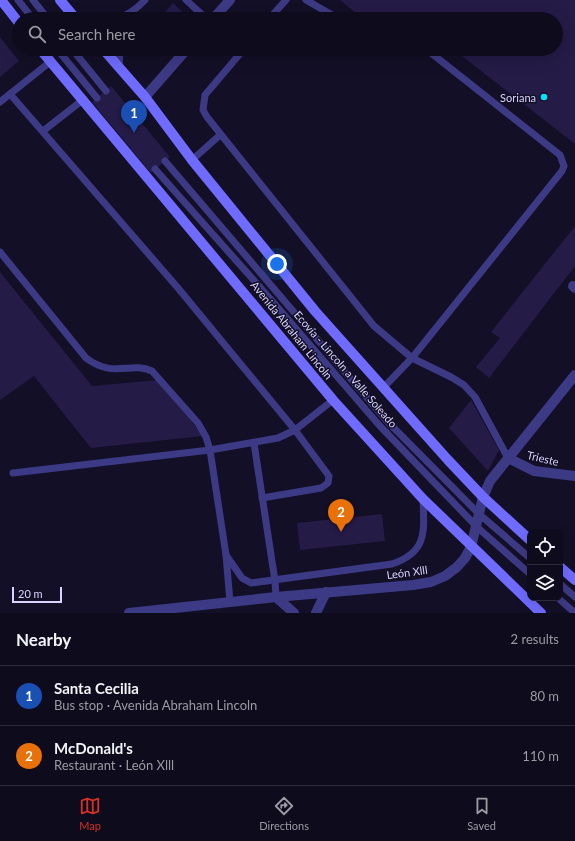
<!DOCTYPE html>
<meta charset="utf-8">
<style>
:root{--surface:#0e0b1c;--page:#1c1929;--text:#f1f3f6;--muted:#9b9ba3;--line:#2e2b3b;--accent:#d93025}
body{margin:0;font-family:Lato,sans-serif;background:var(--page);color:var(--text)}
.controls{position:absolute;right:12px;bottom:12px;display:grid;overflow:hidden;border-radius:8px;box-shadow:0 4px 16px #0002}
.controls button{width:36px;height:36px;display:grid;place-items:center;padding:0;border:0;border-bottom:1px solid var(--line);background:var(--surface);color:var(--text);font:20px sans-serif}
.scale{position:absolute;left:12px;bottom:10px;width:50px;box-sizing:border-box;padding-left:4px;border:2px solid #d9d4ff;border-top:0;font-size:11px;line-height:14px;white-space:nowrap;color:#d9d4ff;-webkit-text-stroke:3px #130f26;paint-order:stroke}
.you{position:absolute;left:277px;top:264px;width:14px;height:14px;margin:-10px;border:3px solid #fff;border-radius:50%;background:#1a73e8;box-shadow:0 0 0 6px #1a73e833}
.badge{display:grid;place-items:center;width:26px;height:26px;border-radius:50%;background:var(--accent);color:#fff;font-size:13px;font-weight:700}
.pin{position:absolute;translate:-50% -33px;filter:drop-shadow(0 1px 2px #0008)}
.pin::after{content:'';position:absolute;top:21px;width:14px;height:12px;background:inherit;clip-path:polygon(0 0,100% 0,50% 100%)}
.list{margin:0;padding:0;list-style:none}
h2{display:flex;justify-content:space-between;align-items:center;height:52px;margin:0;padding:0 16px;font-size:17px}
h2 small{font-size:13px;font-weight:400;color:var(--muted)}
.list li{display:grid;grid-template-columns:26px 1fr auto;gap:12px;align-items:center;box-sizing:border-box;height:60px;padding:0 16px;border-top:1px solid var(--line)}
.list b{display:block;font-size:15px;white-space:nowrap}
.list p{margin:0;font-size:13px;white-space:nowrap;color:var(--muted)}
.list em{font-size:13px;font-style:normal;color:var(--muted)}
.icon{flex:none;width:22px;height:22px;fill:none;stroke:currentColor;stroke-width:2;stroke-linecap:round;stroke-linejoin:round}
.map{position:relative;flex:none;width:575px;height:613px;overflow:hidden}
.search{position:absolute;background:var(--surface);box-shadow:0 4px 16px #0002;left:12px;right:12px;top:12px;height:44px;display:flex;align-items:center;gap:10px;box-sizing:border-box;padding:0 14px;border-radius:22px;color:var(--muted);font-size:15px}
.sheet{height:172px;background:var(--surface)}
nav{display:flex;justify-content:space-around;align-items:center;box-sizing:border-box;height:56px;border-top:1px solid var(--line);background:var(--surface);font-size:11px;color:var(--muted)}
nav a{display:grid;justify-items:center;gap:2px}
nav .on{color:var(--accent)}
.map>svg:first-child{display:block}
.building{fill:#241b47}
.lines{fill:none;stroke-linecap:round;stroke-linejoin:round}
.service{stroke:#3d3a85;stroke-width:7}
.minor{stroke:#3d3a85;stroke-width:10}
.secondary{stroke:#6f6bff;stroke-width:10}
.poi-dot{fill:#00e5ff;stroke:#130f26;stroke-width:1.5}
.labels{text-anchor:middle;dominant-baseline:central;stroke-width:3;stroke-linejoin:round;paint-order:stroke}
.poi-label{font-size:11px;fill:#d9d4ff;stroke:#130f26;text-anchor:end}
.street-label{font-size:11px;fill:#d9d4ff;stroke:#130f26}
</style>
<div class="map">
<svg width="575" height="613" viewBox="0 0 575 613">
<rect width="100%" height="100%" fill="#130f26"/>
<!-- building -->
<g class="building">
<polygon points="340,0 575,0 575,144 453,49 556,49 556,19 414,19 357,14"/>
<polygon points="173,3 190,19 159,19"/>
<polygon points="0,37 19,61 0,77"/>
<polygon points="111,86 170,157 151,173 92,102"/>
<polygon points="575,226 575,266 489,378 476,367 500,338 491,332"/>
<polygon points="0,272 92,386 159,380 203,436 91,448 34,376 0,400"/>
<polygon points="471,400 499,450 488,471 449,428"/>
<polygon points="382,514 385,541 300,550 297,523"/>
</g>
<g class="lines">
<!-- service -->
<g class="service">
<polyline points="18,0 33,19"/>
<polyline points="33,0 48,19"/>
<polyline points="186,0 207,19"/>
<polyline points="306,0 339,19"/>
<path d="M75 18C107 19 122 25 145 0"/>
<polyline points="269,19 286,0"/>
<polyline points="57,49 97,98"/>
<polyline points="72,49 106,91"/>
<polyline points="244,49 205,95 203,110 207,117 374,326 412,358 451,377 464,385 475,397 508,458"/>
<polyline points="119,67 120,49"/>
<polyline points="10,94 178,288 295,430 329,476 328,483 321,488 262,498"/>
<polyline points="0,102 50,62"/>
<polyline points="43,131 84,99"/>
<polyline points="192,160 220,135"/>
<polyline points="165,161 386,420 479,514 530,558"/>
<polyline points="155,169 273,302 379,425 477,527 530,574"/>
<path d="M0 252 86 358C114 379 130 361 152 371L198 423 206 437 210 450 226 555 230 602"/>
<polyline points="383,388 412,358 562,171 564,166 560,155 426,49"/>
<polyline points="254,443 275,581 276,597"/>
<polyline points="13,473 210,450 278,438 295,430 333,400"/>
<path d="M226 555 242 578 251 583 392 564C428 552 424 531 423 499"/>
<polyline points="560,584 575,597"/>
<polyline points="558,598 575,613"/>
</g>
<!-- minor -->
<g class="minor">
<polyline points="213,19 230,0"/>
<polyline points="145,97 187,49"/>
<polyline points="573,286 575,288"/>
<polyline points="508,458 534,471 575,476"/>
<polyline points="276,597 294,613"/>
<polyline points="129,613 276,597 413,585 431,582 445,576 457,567 465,558 471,547 483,497 490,481 575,375"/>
<polyline points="316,613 326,592"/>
</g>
<!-- secondary -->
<g class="secondary">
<polyline points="1,0 19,23"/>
<polyline points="60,0 76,19"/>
<polyline points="40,49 333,400 423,499 541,613"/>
<polyline points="103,49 145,97 192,160 315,311 448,460 483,497 530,540"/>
<polyline points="560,567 575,580"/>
</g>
</g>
<!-- markers -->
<circle class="poi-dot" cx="544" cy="97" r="4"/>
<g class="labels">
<!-- poi labels -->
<g class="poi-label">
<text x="536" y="97">Soriana</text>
</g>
<!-- street labels -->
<g class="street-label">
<text transform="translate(292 330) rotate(51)">Avenida Abraham Lincoln</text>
<text transform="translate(346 369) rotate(49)">Ecovía - Lincoln a Valle Soleado</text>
<text transform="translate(543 458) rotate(13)">Trieste</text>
<text transform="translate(407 572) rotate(-8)">León Xlll</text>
</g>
</g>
</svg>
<div class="controls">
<button><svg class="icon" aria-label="locate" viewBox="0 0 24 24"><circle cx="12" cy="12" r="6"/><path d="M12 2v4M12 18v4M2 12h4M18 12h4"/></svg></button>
<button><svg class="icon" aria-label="layers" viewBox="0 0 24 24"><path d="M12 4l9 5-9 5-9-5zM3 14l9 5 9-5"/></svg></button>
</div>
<div class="scale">20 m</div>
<div class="you"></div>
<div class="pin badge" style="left:134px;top:133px;background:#1a4fb4">1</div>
<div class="pin badge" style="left:341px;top:532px;background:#e8710a">2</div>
<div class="search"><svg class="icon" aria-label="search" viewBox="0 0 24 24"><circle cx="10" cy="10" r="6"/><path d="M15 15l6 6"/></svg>Search here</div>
</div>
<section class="sheet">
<h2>Nearby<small>2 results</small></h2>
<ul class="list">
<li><span class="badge" style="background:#1a4fb4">1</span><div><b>Santa Cecilia</b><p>Bus stop · Avenida Abraham Lincoln</p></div><em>80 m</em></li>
<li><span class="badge" style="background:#e8710a">2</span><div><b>McDonald's</b><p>Restaurant · León Xlll</p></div><em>110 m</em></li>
</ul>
</section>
<nav>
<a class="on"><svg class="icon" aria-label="map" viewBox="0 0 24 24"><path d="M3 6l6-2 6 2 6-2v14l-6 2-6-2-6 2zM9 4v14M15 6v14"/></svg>Map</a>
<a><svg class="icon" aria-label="directions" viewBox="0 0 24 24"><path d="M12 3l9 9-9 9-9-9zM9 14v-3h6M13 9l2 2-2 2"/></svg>Directions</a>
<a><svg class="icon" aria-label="saved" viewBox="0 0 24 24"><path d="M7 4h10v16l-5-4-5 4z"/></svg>Saved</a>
</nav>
